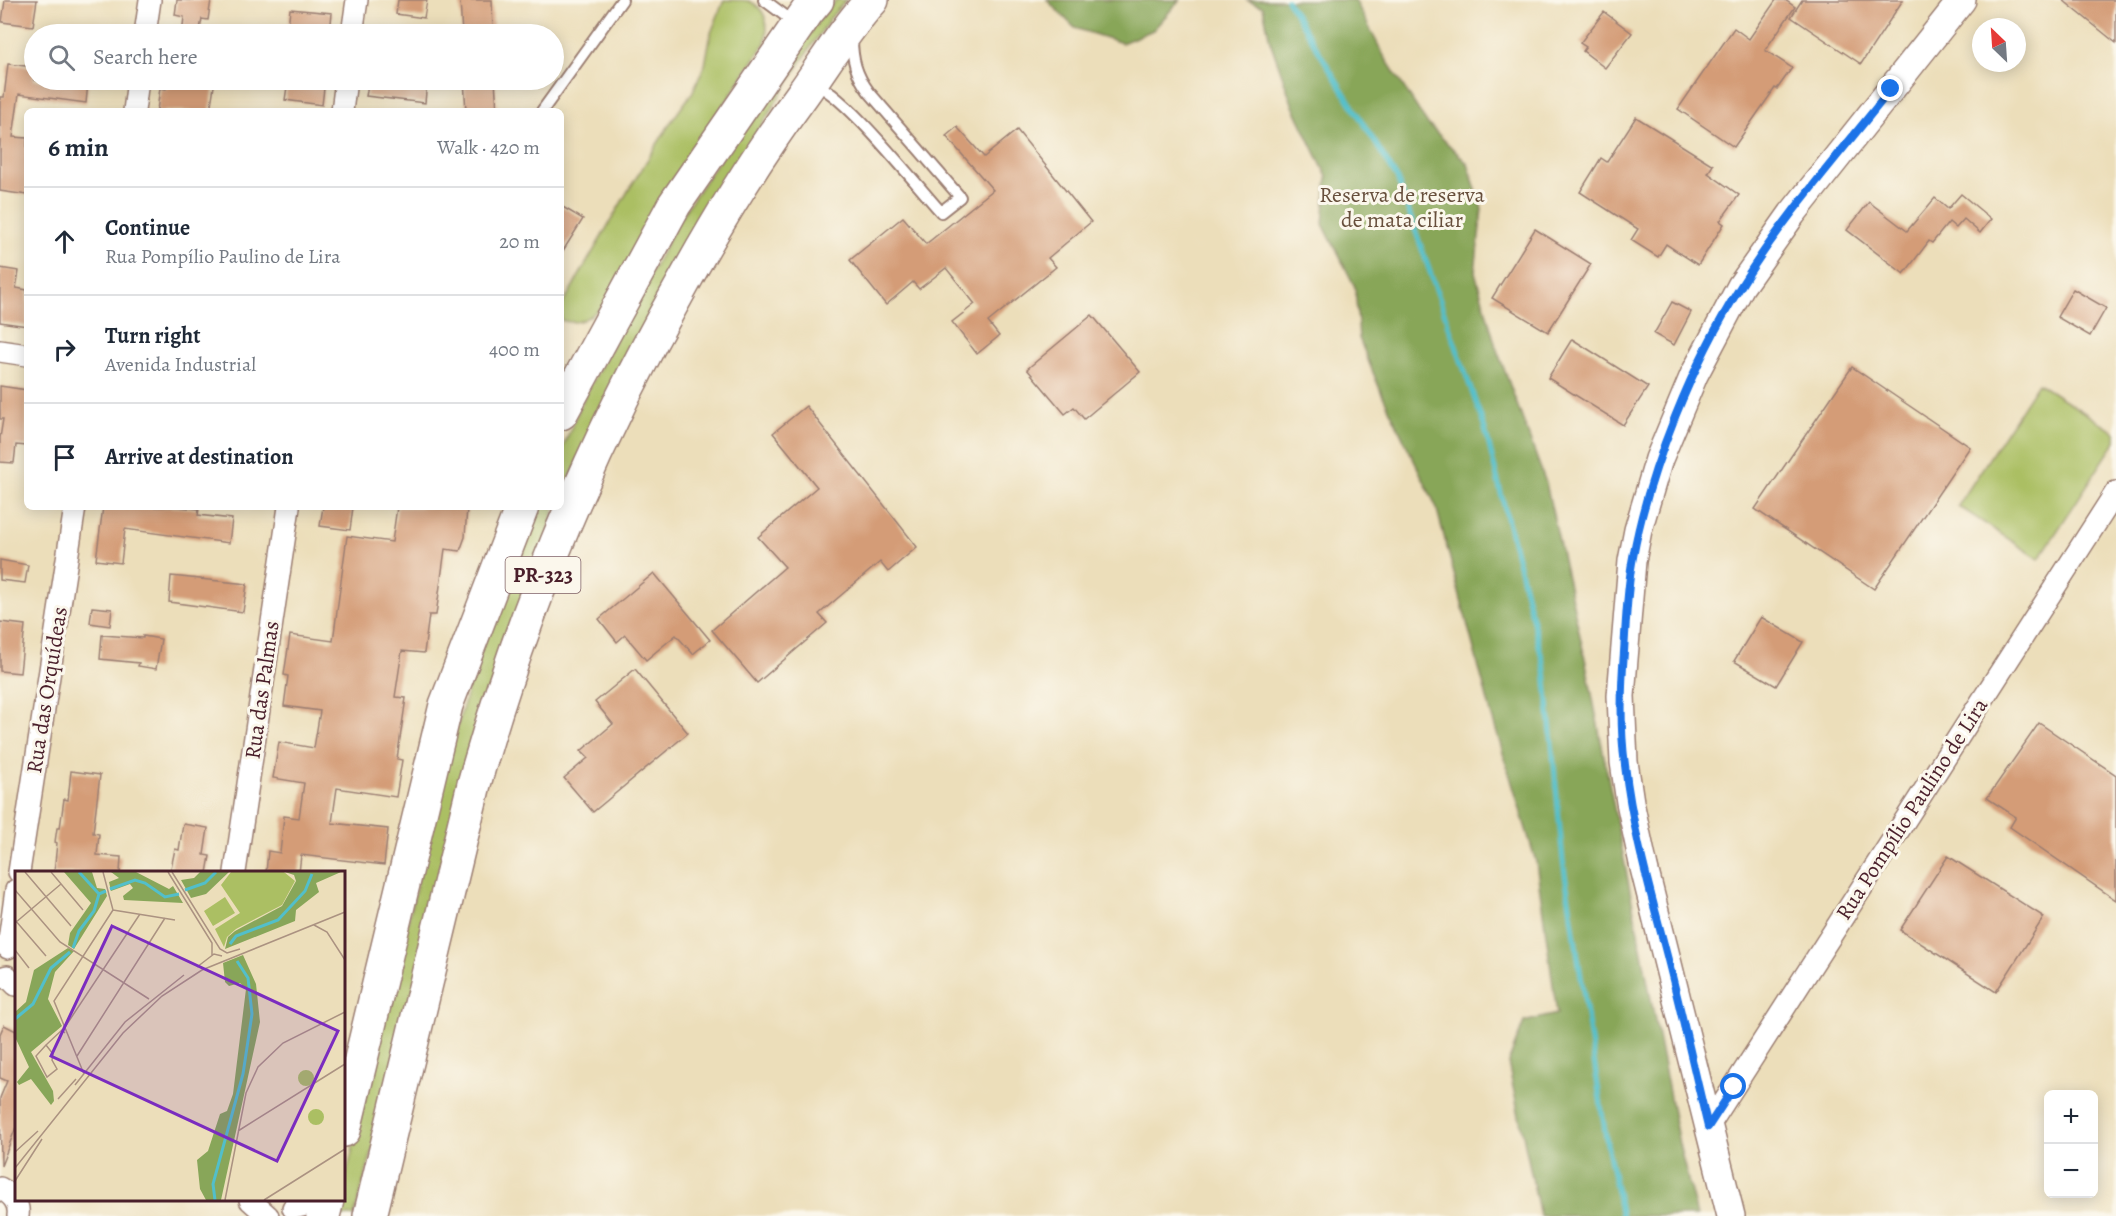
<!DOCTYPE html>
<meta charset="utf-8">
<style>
:root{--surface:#fff;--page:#f2f2f3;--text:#1f2937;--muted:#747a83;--line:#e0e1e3}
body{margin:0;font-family:Alegreya,serif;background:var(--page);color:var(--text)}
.controls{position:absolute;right:18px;bottom:18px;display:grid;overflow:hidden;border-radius:9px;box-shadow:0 3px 15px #0003}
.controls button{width:54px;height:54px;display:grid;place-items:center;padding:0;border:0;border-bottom:2px solid var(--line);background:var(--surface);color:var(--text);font:30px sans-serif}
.compass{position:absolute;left:1972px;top:18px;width:54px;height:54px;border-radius:50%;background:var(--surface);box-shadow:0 3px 15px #0003;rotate:335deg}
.stop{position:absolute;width:18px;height:18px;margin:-14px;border:4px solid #1a73e8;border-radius:50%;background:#fff}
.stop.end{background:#1a73e8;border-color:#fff;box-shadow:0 2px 6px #0008}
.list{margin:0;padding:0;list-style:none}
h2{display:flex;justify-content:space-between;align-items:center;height:78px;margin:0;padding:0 24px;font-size:26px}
h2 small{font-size:20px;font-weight:400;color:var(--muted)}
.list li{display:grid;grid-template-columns:39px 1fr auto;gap:18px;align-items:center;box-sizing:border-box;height:108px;padding:0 24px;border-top:2px solid var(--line)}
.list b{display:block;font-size:22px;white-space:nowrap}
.list p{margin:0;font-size:20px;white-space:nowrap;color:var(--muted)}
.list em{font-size:20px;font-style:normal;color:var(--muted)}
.icon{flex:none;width:33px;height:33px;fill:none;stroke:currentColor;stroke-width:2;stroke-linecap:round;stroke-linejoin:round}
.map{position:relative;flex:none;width:2116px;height:1216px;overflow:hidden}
.search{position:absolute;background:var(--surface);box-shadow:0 3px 15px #0003;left:24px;top:24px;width:540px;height:66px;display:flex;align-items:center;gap:15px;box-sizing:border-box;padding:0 21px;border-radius:33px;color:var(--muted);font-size:22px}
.panel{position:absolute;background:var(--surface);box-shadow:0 3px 15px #0003;left:24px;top:108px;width:540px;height:402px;border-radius:9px}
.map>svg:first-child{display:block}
.green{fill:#abbf63;stroke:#7a6f47;stroke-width:1.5}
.forest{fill:#88a659;stroke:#696242;stroke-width:1.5}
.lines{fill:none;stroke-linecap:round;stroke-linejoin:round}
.stream{stroke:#52bfca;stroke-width:5}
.building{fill:#d49c77}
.service-casing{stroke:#9b7e72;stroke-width:14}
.minor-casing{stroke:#9b7e72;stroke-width:24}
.tertiary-casing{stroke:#9b7e72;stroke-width:30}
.trunk-casing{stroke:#9b7e72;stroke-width:36}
.service{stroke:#fff;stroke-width:10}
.minor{stroke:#fff;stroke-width:21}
.tertiary{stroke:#fff;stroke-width:27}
.trunk{stroke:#fff;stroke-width:33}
.route{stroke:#1a73e8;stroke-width:8}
.labels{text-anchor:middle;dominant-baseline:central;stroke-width:6;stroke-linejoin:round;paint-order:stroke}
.shield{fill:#fbf7ec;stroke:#7f6065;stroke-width:1.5}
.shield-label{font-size:21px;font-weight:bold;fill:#4a1f2b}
.park-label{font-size:22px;fill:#674f3c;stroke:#fbf7ec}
.street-label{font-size:22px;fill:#4a1f2b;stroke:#fbf7ec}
.inset-river{fill:none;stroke:#52bfca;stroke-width:3}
.inset-road{fill:none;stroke:#ab9281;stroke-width:1.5}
.view{fill:#7b2cbf;fill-opacity:0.15;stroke:#7b2cbf;stroke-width:3}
.inset-edge{fill:none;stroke:#4a1f2b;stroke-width:3}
</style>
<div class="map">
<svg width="2116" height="1216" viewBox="0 0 2116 1216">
<rect width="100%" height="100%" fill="#fbf7ec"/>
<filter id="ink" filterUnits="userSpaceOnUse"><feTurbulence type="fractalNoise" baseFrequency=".0167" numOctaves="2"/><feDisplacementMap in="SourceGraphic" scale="12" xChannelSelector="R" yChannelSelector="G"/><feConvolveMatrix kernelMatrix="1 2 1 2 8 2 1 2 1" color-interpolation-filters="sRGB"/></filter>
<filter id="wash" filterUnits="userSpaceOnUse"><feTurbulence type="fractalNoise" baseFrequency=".008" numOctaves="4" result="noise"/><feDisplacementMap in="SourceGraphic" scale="24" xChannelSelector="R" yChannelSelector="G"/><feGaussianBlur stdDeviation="1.35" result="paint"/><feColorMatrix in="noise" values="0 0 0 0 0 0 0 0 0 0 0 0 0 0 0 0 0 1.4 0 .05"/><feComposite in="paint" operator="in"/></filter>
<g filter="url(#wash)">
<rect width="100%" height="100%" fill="#ecdeba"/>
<!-- green -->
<g class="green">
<path d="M724 0C731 0 743 0 749 1 767 9 769 26 765 43L678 175 601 308C588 318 578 326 561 320V307L628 191 671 122 692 93 705 65 711 33Z"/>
<polygon points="836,0 846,0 832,16 808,51 743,155 561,494 561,452 584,398 681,217 790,53"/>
<polygon points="2038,383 2116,433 2116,441 2039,559 1958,506"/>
<polygon points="538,507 555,507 354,1216 336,1216 340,1200 344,1200 344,1185 442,781 473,671"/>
</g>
<!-- forest -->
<g class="forest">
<polygon points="1047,0 1180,0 1153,30 1122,43 1075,28"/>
<polygon points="1246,0 1355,0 1384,56 1426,122 1468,164 1482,209 1475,272 1496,347 1546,483 1586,663 1679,1144 1697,1216 1540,1216 1508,1063 1524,1022 1557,1014 1536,862 1492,717 1436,506 1381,392 1359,338 1355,287 1323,224 1327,177 1293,106 1270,41 1263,7"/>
</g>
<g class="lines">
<!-- stream -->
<polyline class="stream" points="1287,0 1397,178 1485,429 1545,670 1563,861 1607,1144 1622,1216"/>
</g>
<g id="blocks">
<!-- building -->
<g class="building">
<polygon points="5,0 37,0 33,26 2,22"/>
<polygon points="177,0 211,0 208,20 202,19 199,34 182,34 184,17 175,15"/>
<polygon points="398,0 427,0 424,18 396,14"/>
<polygon points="460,0 492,0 493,34 462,34"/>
<polygon points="1776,0 1785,0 1795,7 1765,50 1792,68 1777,89 1775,88 1734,147 1678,109 1734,28 1749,39"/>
<polygon points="1802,0 1903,0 1861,64 1791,17"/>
<polygon points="2063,0 2116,0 2116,43"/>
<polygon points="290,9 332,13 330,33 288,28"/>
<polygon points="1604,12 1632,33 1605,68 1583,51 1586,47 1580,43"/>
<polygon points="8,64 34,67 34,80 88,82 86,103 19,94 13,137 27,138 27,195 0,191 0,97 4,97"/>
<polygon points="168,80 215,80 210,111 157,111 160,88 166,89"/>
<polygon points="288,80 325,80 322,105 285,100"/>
<polygon points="369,80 427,80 425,103 366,96"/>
<polygon points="464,80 495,80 497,111 466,111"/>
<polygon points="1636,117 1713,165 1708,173 1739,195 1720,221 1724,224 1698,265 1666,244 1658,257 1631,240 1638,229 1580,192 1601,158 1607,162"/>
<polygon points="957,127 984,157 1017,130 1091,222 1048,258 1056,267 988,322 999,336 977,354 952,322 975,304 946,268 919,289 913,282 886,305 850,260 903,217 926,244 993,190 946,136"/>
<polygon points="1961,194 1991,219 1980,233 1964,219 1956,228 1949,222 1932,243 1929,241 1904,274 1847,230 1869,202 1907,231 1935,198 1948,209"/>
<polygon points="561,206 583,219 561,254"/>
<polygon points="1535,229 1591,264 1548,332 1492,298"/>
<polygon points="0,268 19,271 16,288 27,290 27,326 0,322"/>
<polygon points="2073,289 2106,308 2090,336 2057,317"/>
<polygon points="1672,302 1691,312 1674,345 1654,334"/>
<polygon points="1092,315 1140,372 1084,419 1074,407 1065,414 1027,369"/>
<polygon points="1572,339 1648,387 1623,425 1548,378"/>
<polygon points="1852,367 1970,447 1874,589 1755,509"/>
<polygon points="0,386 27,390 27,446 16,445 14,463 0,462 0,438 3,419 0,419"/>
<polygon points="806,406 917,547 888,572 880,562 819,614 827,623 757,683 712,630 785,567 758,537 817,487 773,433"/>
<polygon points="103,507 178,507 199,509 198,515 232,519 229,543 125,529 121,563 96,560"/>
<polygon points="323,507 353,507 350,530 320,526"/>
<polygon points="397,507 467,507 465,537 460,551 445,549 436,615 429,615 424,653 402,651 395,697 406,698 397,759 402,760 396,797 337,788 332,823 388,829 384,865 301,855 299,873 266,873 268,851 280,853 284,816 299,818 304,783 273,778 279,742 314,748 320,711 284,706 288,676 284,675 290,635 333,641 347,536 392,542"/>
<polygon points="0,560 28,565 25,583 0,580"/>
<polygon points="654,573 710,640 693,654 676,635 646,660 625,635 617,642 599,619"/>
<polygon points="171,576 247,584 243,612 169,602"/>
<polygon points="92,607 112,609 110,626 90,623"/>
<polygon points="1761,617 1803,642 1776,686 1734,661"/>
<polygon points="0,622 25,625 20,673 0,671"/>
<polygon points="102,635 143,638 143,636 161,639 156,669 138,666 139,663 100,659"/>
<polygon points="635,669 688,733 593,812 564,778 588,758 581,751 613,724 595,702"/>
<polygon points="2039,723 2116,775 2116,900 2010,827 2016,817 1987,798"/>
<polygon points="71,771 100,775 93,833 99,834 97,855 121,857 120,873 54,873 57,843 55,842 57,828 60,828 64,799 68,800"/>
<polygon points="183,824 208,828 204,855 210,856 207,873 170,873 175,849 179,850"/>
<polygon points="1948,856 2044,917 1996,992 1900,930"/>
<polygon points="4,1025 16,1031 16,1127 1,1166 0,1098 7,1081 0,1078 0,1034"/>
</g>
</g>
</g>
<g filter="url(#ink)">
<use href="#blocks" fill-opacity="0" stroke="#9b7e72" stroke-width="1.5"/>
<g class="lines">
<defs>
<g id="service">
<polyline points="764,0 795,23"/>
<path d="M813 84C841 89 918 187 941 212L960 197 869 92C856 75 852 59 852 38"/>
<polyline points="542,111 622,0"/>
</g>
<g id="minor">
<polyline points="145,34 150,0"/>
<polyline points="352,34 357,0"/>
<polyline points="134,111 138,80"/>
<polyline points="342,111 346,80"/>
<polyline points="0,351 27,355"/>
<polyline points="19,872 75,507"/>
<polyline points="235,872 289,507"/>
<polyline points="8,948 16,890"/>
<polyline points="0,978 7,976 16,985"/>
<polyline points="1708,1127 2116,492"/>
<path d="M0 1188C11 1194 20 1202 18 1216"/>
<polyline points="250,1200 268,1216"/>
<polyline points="293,1208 327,1200"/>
</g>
<polyline id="tertiary" points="1731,1216 1644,868 1630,802 1624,762 1621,696 1632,561 1638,530 1659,459 1694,375 1741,286 1792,214 1962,0"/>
<g id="trunk">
<polyline points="561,413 674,205 807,12 817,0"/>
<polyline points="344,1130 446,705 522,507"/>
<polyline points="323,1216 327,1200"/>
<path d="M370 1216 474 784C523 610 592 444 681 287 718 220 757 156 802 95 825 63 845 29 872 0"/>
</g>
</defs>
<!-- service casing -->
<use href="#service" class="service-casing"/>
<!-- minor casing -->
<use href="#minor" class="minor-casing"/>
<!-- tertiary casing -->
<use href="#tertiary" class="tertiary-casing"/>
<!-- trunk casing -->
<use href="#trunk" class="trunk-casing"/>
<!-- service -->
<use href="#service" class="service"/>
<!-- minor -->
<use href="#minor" class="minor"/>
<!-- tertiary -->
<use href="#tertiary" class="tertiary"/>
<!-- trunk -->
<use href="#trunk" class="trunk"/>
</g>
</g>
<g class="lines" filter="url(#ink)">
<!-- route -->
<path class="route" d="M1734 1087 1708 1127C1694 1069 1681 1010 1666 952 1650 890 1632 828 1625 765 1620 728 1621 689 1624 652 1626 621 1627 588 1633 557 1649 469 1693 362 1741 286 1784 216 1840 154 1891 89"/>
</g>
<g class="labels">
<!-- shield labels -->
<rect class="shield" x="505.5" y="557" width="75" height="36" rx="4.5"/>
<g class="shield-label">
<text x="543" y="575">PR-323</text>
</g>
<!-- park labels -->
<g class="park-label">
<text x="1402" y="195">Reserva de reserva<tspan x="1402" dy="25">de mata ciliar</tspan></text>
</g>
<!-- street labels -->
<g class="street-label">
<text transform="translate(47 690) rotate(-81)">Rua das Orquídeas</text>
<text transform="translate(262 690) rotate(-82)">Rua das Palmas</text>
<text transform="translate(1912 809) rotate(-57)">Rua Pompílio Paulino de Lira</text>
</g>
</g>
<!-- overview -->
<g transform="translate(15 871)">
<rect width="330" height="330" fill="#ecdeba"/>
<path d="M216 1H269L280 10 267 34 221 58 212 66 209 76 200 58 225 42 206 14ZM210 26 220 42 198 55 189 40ZM283 207a8 8 0 1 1 16 0a8 8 0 1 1-16 0ZM293 246a8 8 0 1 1 16 0a8 8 0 1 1-16 0Z" fill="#abbf63"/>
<path d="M49 1H77L82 17 90 18 92 25 59 78 53 74 55 62 76 32ZM96 1H121L154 18 158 15 168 32 109 29 108 25 118 17 115 13 96 20 94 11 104 7ZM185 1H214L191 23 176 27 166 9 179 7ZM270 1H326L301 12 304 21 281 39 280 50 210 78 213 66 220 60 267 35 281 10 279 4ZM53 77 59 80 40 101 33 128 47 155 16 181 38 220 39 230 36 234 16 208 4 214 2 211 14 196 0 166V141L11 131 19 99ZM228 84 241 113 245 151 206 329H191L185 318 182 289 193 280 205 243 212 240 218 223 231 118 225 112 214 115 210 111 208 92Z" fill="#88a659"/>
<path class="inset-river" d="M64 1 84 23 91 20M95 18 120 9 130 12 150 26 164 23M170 19 190 12 201 1M215 73 221 65 263 49 290 20 297 3M58 77 64 60 79 40 84 23M0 148 18 133 36 97 55 81M200 329 198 313 228 203 237 143 233 107 222 90"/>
<path class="inset-road" d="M10 1 56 55M36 1 68 39M88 1 98 39M153 1 197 72V84M157 1 205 78 212 82 225 78M0 19 45 71 134 128M98 39 160 49M0 49 31 85M0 52 46 13M299 54 312 61 330 89M0 79 14 97M182 96 199 83 207 85M50 156 125 43M31 174 21 185 32 206 42 198 37 189 38 183 31 174 47 159 50 162M62 185 150 47M69 203 39 130 98 39M60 214 110 151 169 104M43 228 61 208M223 260 330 193M0 281 23 260M0 297 108 162 147 125 187 99 330 41M0 310 27 268M210 329 231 222 243 196 268 172 330 141M249 329 330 278"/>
<path class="view" d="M97 55 323 160 262 290 36 185Z"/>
<rect width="330" height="330" class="inset-edge"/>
</g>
</svg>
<div class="controls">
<button>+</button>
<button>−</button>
</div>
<svg class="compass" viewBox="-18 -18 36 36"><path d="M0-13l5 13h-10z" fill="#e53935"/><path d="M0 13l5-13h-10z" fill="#747a83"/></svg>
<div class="stop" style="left:1734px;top:1087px"></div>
<div class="stop end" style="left:1891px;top:89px"></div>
<div class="search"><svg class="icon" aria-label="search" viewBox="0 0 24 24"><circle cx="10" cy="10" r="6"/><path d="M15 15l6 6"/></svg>Search here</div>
<section class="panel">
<h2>6 min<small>Walk · 420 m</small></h2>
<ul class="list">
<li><svg class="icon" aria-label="ahead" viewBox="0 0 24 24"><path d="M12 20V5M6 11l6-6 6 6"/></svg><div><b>Continue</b><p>Rua Pompílio Paulino de Lira</p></div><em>20 m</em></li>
<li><svg class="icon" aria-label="right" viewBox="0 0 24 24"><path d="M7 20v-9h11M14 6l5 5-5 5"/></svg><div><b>Turn right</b><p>Avenida Industrial</p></div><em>400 m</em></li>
<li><svg class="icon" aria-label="arrive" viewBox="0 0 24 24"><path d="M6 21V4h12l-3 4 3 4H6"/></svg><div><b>Arrive at destination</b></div></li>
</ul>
</section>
</div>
